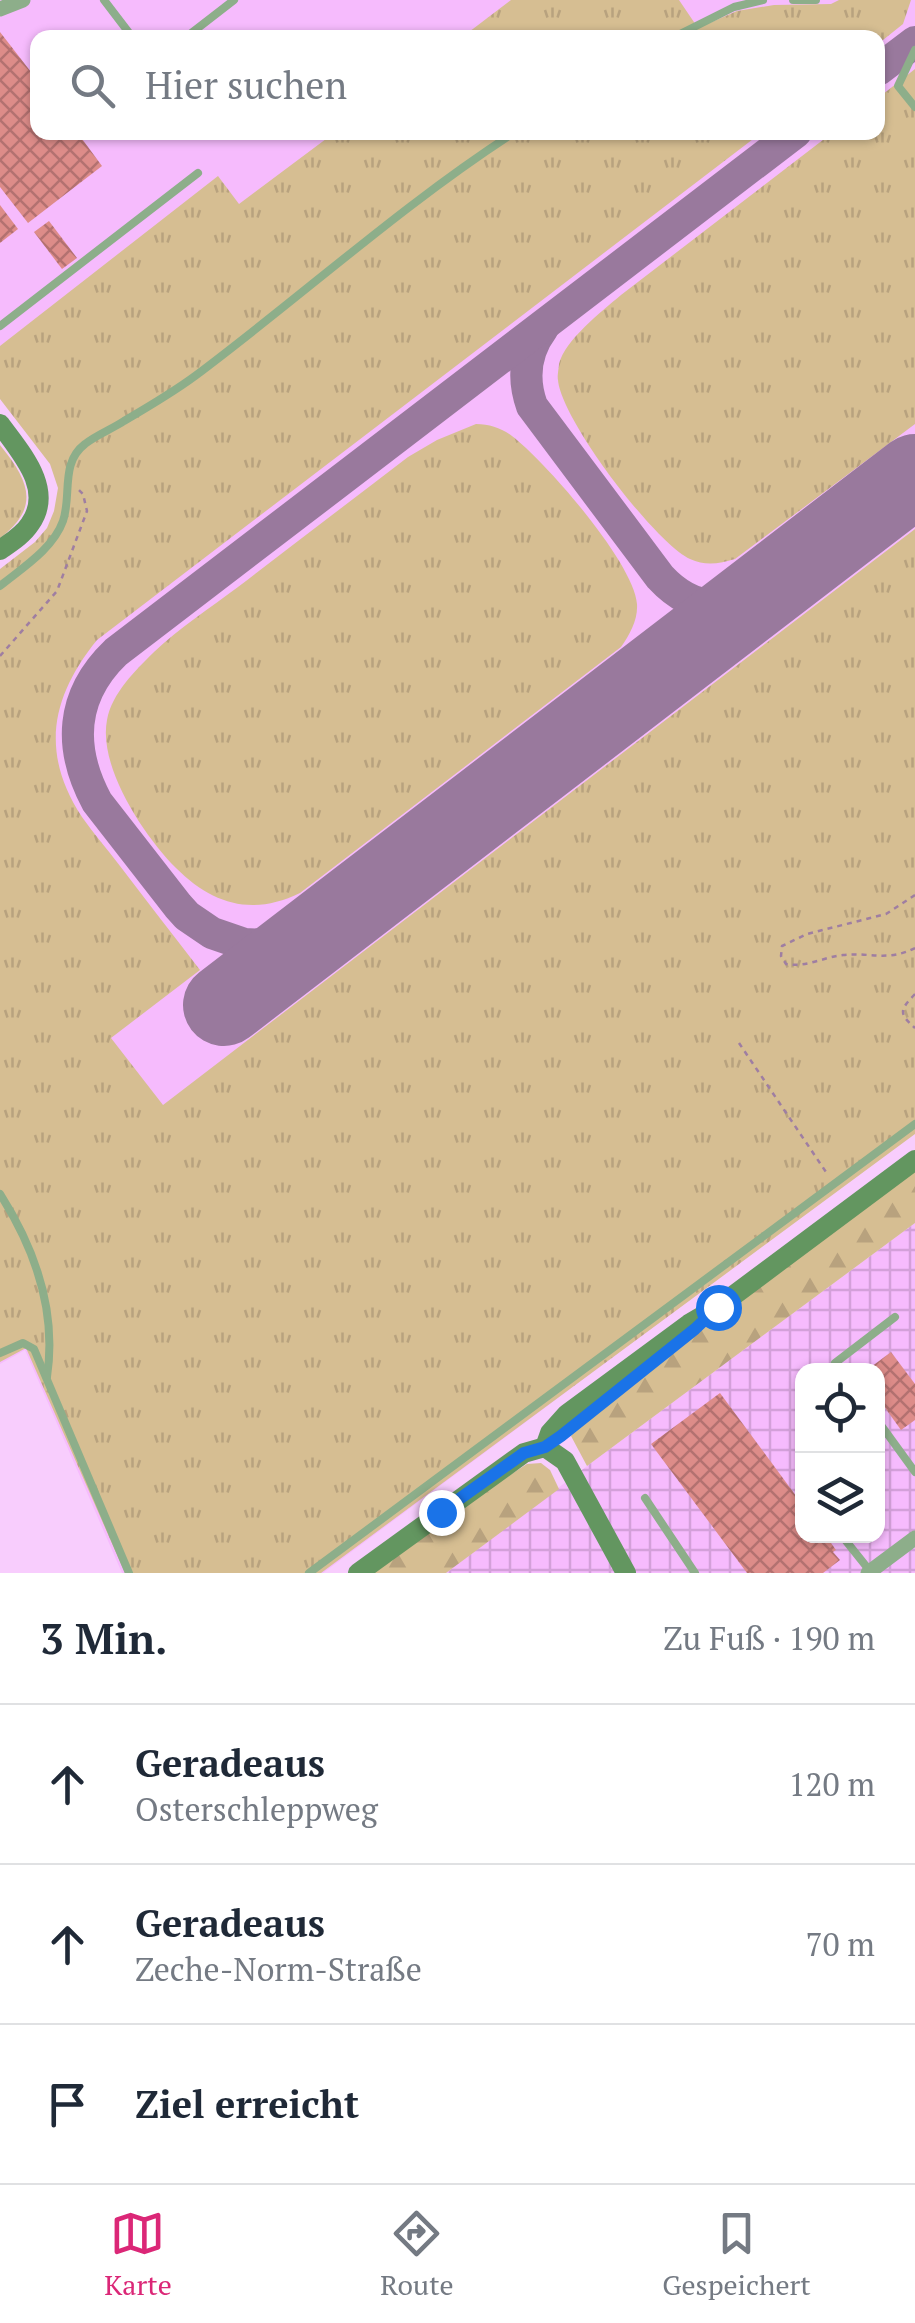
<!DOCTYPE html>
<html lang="de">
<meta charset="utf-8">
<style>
:root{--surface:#fff;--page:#f2f2f3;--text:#1f2937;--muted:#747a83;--line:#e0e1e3;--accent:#db2777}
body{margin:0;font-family:"PT Serif",serif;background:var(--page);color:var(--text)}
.controls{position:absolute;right:30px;bottom:30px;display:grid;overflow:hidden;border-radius:20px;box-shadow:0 2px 8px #0004}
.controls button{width:90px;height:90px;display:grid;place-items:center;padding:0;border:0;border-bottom:2px solid var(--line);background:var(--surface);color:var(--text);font:50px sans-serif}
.stop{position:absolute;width:30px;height:30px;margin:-22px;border:8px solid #1a73e8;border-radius:50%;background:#fff}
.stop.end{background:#1a73e8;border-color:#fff;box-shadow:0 2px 10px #0008}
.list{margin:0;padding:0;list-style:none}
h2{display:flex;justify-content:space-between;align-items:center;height:130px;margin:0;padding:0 40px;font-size:42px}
h2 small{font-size:32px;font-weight:400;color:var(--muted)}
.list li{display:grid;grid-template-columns:65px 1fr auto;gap:30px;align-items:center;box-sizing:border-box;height:160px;padding:0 40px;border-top:2px solid var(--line)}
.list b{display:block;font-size:38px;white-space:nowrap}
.list p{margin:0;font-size:32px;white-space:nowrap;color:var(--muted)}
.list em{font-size:32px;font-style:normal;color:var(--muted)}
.icon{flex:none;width:55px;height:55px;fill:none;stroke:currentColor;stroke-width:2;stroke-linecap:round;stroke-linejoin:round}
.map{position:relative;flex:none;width:915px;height:1573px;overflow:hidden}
.search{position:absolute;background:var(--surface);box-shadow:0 2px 8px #0004;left:30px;right:30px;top:30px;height:110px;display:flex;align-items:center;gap:25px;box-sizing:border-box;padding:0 35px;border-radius:20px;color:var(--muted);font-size:38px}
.sheet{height:610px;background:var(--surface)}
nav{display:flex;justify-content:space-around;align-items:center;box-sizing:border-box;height:140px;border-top:2px solid var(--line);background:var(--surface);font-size:28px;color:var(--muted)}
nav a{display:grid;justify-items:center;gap:5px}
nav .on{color:var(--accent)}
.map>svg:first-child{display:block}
.built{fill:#f6bbfd;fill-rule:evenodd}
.industrial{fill:url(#industrial-grid);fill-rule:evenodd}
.grass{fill:url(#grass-tufts)}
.forest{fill:url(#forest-firs)}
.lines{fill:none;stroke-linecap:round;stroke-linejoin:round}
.taxiway{stroke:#99799d;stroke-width:32}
.runway{stroke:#99799d;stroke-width:82}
.building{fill:url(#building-cross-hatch)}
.path{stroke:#9f7ea2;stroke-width:2.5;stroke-dasharray:5 5;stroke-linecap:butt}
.lane{stroke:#8dae8a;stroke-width:8}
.street{stroke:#8dae8a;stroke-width:15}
.secondary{stroke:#639660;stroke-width:20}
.route{stroke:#1a73e8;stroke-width:12}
</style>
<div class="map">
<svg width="915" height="1573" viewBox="0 0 915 1573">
<defs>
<pattern id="industrial-grid" width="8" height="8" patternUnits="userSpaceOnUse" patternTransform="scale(2.5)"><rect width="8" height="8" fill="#f6bbfd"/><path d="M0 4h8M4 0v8" fill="none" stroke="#d3a0d9"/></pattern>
<pattern id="grass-tufts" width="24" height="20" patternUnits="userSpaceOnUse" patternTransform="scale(2.5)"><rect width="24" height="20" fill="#d6be92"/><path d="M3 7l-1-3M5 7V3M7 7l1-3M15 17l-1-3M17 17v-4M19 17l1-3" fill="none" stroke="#b8a27e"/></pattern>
<pattern id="forest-firs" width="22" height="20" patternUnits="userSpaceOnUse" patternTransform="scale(2.5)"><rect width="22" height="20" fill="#d6be92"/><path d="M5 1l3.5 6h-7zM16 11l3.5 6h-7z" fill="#b8a27e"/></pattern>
<pattern id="building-cross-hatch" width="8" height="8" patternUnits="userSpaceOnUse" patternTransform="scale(2.5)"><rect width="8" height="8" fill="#dd8c89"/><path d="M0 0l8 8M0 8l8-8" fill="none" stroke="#b37170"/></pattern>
</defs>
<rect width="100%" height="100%" fill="#f8cdfd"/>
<!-- built -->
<path class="built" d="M0 0H915V1132L323 1573H122L25 1350 0 1364V579L58 522V474L0 396ZM38 38H878V132H38Z"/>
<!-- industrial -->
<path class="industrial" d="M915 1223V1573H446L587 1466ZM802 1370H878V1536H802Z"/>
<!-- grass -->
<g class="grass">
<polygon points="511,0 679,0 698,28 737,11 774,5 831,4 839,0 911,0 903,24 878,44 878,38 461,38"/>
<path d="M915 69V424L735 559C719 564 705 566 690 559 654 542 561 419 558 380 557 377 559 367 559 364 565 340 602 311 621 295L832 133 878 132V98Z"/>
<path d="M334 133H761L97 640C51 697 40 753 82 817 94 834 107 849 120 866 146 900 173 935 200 970L111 1038 163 1105 915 529V1134L321 1573H125L26 1348 0 1362V569L35 542 47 528 54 511 58 488 50 464 0 399V346L218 176 239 204Z"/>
<path d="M476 424C490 424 501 428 512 436 546 462 634 563 637 604 638 620 630 634 621 647L300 893C253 916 213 905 176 868 144 836 98 767 107 720 112 693 135 671 154 652 179 628 210 608 238 587 295 543 352 500 408 457L437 440Z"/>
<path d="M0 445C29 481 41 507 0 538Z"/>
</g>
<!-- forest -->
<g class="forest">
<polygon points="915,1168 915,1223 587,1466 571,1436 577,1426 742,1295"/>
<polygon points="541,1463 550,1470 559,1489 446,1573 368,1573 462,1506 527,1464"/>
</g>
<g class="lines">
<!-- taxiway -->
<g class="taxiway">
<polyline points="878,70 915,42"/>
<path d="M543 328C525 352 522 378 532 406L660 577C697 617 733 610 775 583"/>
<path d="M330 923 302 937 272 945 244 944 212 933 187 916 178 906 97 802C68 748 70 696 116 652L796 132"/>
</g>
<!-- runway -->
<polyline class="runway" points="224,1005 915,475"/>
</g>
<!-- building -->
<g class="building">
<polygon points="0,32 38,81 38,132 77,132 102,166 28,223 0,187"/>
<polygon points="0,205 18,229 0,243"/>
<polygon points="49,221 77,258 62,269 34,232"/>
<polygon points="891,1352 915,1384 915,1420 901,1430 878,1398 878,1370 867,1370"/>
<polygon points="720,1393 802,1504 802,1536 826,1536 836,1550 833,1552 840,1560 823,1573 747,1573 651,1444"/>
</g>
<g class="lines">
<!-- path -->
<g class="path">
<polyline points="0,656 57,591 87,511 83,494 79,490"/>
<path d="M915 895 886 914 807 934 782 946 781 956 786 964C805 968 824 957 843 955 871 952 887 962 915 948"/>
<path d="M915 994C900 1010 898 1013 915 1028"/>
<polyline points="739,1043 828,1175"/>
</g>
<!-- lane -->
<g class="lane">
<polyline points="104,0 133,38"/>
<polyline points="793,0 816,0"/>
<polyline points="185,38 234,0"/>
<polyline points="672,38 734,7 763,0"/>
<polyline points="915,50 898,86 915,107"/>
<polyline points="0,326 198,173"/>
<path d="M0 586C22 568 53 549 63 521 72 495 60 463 85 444 96 435 112 429 124 421 148 407 172 393 195 376 302 296 402 205 515 132"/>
<path d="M0 1194C35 1249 57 1311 47 1377"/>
<polyline points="0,1353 23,1343 34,1349 129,1573"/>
<polyline points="840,1370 835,1363 895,1317"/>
<polyline points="878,1421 915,1472"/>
<polyline points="645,1498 695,1573"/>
<polyline points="842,1536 870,1571"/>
<polyline points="309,1573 915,1124"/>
</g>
<!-- street -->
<g class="street">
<polyline points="0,9 23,0"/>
<polyline points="868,1573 915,1538"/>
</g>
<!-- secondary -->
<g class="secondary">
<path d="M0 424C20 452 55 489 30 524 23 535 10 543 0 550"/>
<polyline points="545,1447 550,1433 567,1414 689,1324 718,1307 915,1160"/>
<polyline points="358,1573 524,1453 545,1447 565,1461 626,1573"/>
</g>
</g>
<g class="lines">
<!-- route -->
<polyline class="route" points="441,1512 524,1453 545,1447 561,1436 695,1329 718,1307"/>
</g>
</svg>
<div class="controls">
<button><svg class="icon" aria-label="locate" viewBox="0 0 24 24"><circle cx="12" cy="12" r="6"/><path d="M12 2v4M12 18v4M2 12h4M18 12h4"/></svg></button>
<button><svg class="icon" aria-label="layers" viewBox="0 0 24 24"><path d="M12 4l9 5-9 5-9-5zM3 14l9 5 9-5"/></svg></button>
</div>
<div class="stop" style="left:718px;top:1307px"></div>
<div class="stop end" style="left:441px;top:1512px"></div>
<div class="search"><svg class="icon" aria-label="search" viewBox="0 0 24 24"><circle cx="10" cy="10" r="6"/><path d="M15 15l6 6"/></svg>Hier suchen</div>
</div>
<section class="sheet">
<h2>3 Min.<small>Zu Fuß · 190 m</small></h2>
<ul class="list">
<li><svg class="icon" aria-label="ahead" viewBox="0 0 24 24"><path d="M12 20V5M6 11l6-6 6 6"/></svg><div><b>Geradeaus</b><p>Osterschleppweg</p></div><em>120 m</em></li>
<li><svg class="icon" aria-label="ahead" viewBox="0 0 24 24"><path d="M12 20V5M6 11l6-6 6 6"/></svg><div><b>Geradeaus</b><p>Zeche-Norm-Straße</p></div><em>70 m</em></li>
<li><svg class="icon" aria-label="arrive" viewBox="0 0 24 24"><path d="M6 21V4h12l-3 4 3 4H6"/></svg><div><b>Ziel erreicht</b></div></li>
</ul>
</section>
<nav>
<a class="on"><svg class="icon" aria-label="map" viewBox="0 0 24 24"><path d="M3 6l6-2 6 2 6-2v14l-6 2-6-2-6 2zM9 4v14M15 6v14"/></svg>Karte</a>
<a><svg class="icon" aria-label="directions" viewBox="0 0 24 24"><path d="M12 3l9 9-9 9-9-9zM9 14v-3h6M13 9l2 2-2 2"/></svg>Route</a>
<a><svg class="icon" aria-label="saved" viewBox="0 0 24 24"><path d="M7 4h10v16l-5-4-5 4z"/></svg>Gespeichert</a>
</nav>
